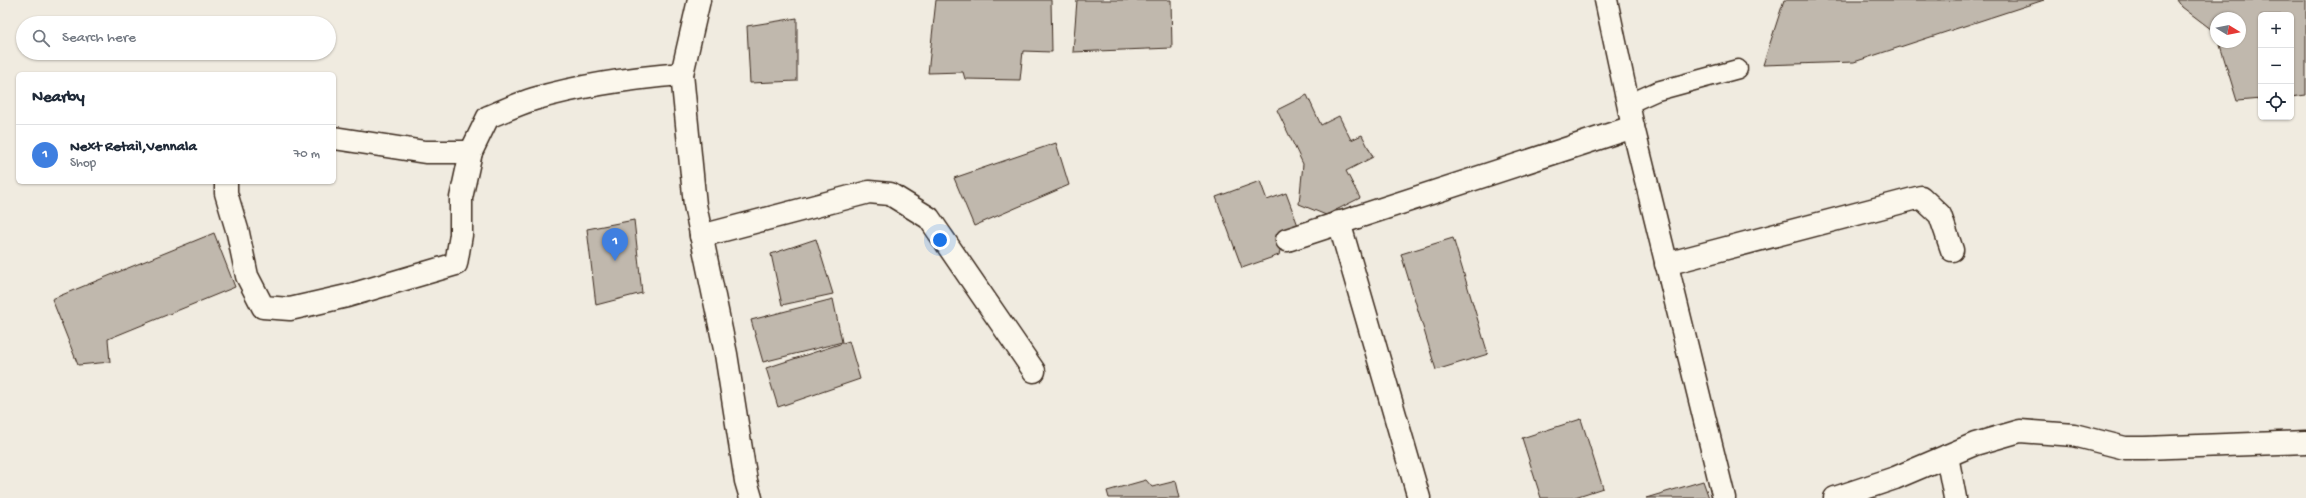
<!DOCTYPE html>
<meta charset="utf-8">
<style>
:root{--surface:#fff;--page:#f2f2f3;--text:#1f2937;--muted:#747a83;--line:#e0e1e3;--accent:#0b8043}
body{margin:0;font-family:"Gochi Hand",sans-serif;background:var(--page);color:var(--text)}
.controls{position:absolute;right:12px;top:12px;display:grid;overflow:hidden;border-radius:6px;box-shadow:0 1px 3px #0004}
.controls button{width:36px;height:36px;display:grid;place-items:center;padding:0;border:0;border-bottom:1px solid var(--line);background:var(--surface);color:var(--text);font:20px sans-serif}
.compass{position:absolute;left:2210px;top:12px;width:36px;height:36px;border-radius:50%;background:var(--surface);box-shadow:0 1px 3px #0004;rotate:100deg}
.you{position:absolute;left:940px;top:240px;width:14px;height:14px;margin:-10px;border:3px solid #fff;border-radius:50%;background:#1a73e8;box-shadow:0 0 0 6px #1a73e833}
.badge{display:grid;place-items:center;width:26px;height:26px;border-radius:50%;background:var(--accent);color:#fff;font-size:13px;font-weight:700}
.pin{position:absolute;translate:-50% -33px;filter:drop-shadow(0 1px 2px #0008)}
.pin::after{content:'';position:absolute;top:21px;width:14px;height:12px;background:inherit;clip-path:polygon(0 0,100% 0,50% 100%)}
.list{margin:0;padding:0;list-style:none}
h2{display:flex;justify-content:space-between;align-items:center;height:52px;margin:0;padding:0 16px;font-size:17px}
h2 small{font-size:13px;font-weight:400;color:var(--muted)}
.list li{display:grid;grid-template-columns:26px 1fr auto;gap:12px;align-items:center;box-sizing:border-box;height:60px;padding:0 16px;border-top:1px solid var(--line)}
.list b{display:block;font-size:15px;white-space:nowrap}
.list p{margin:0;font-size:13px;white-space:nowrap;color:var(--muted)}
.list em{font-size:13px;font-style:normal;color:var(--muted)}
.icon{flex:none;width:22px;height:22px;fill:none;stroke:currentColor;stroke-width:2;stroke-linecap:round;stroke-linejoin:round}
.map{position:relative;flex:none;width:2306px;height:498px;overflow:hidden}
.search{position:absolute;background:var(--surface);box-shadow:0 1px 3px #0004;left:16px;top:16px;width:320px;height:44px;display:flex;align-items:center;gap:10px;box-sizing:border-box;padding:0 14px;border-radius:22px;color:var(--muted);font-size:15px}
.panel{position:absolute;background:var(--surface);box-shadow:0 1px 3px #0004;left:16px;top:72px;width:320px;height:112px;border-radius:6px}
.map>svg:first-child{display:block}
.building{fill:#c0b8ad;stroke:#3b2a1e}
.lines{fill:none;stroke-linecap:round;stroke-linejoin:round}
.service-casing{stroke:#3b2a1e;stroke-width:21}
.minor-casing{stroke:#3b2a1e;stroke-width:25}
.service{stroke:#fbf7ec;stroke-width:18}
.minor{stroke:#fbf7ec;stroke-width:22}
</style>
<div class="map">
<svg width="2306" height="498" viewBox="0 0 2306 498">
<rect width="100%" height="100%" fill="#f0ebe0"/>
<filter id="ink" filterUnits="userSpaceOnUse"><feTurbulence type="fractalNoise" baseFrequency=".025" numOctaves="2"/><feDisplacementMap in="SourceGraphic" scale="8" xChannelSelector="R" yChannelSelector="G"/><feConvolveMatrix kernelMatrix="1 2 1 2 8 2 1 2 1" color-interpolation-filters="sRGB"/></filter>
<g filter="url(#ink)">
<!-- building -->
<g class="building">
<polygon points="936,0 1051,0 1052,52 1023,51 1020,80 965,79 963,72 928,73"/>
<polygon points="1077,0 1171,0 1172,48 1073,52"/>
<polygon points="1784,0 2044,0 1854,62 1763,65"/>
<polygon points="2177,0 2306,0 2306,95 2291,97 2291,15 2261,15 2261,99 2237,101 2219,42 2240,42 2240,18 2216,18 2216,33 2182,7"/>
<polygon points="797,18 797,81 750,83 747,26"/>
<polygon points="1307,95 1321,125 1339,116 1351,140 1362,135 1373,157 1346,171 1360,198 1326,215 1299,204 1303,164 1277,110"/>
<polygon points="1056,143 1069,185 974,226 954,178"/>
<polygon points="1260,181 1267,200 1286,193 1300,231 1283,237 1279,255 1242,268 1216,197"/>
<polygon points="634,220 642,293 596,305 587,229"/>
<polygon points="214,233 235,287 108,339 110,362 78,365 52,299"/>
<polygon points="1453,238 1488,354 1436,370 1401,254"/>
<polygon points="816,239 833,294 782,305 771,254"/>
<polygon points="833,299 842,342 763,362 751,320"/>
<polygon points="849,341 860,379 778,407 766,368"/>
<polygon points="1581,419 1603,488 1572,498 1541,498 1522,438"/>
<polygon points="1146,480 1152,487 1176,481 1180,498 1109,498 1107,491"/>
<polygon points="1703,481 1709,498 1646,498"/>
</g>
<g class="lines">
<defs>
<polyline id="service" points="1628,104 1657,91 1738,69"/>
<g id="minor">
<polyline points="699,0 682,74 695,205 726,354 746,481 751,498"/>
<polyline points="1606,0 1633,127 1724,498"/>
<polyline points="334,138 425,152 471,152"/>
<path d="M226 182V193L238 233 247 276 263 307 290 309 347 296 456 264 461 235V198L471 152 488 117C503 111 518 104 534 99 582 85 632 78 682 74"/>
<polyline points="1339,222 1419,498"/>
<polyline points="701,236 869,192 890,194 929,218 1034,371"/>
<polyline points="1287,240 1633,127"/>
<polyline points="1666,264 1921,197 1940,215 1952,250"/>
<polyline points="1947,456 1955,498"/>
<polyline points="1835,498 1895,478 1975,444 2020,431 2074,435 2125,448 2144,448 2306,442"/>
</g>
</defs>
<!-- service casing -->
<use href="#service" class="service-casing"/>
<!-- minor casing -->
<use href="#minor" class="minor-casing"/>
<!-- service -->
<use href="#service" class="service"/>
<!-- minor -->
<use href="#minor" class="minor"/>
</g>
</g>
</svg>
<div class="controls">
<button>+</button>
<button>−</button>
<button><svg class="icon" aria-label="locate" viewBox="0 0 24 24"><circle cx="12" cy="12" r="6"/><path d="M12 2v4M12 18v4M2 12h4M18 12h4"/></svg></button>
</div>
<svg class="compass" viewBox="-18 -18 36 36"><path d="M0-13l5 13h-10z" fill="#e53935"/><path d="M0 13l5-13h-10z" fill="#747a83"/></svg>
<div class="you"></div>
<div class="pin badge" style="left:615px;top:261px;background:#3f7fe0">1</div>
<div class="search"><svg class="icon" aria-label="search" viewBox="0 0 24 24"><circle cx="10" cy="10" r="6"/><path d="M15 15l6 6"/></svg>Search here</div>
<section class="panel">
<h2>Nearby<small></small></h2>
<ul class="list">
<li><span class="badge" style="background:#3f7fe0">1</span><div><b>Next Retail,Vennala</b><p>Shop</p></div><em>70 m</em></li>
</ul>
</section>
</div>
